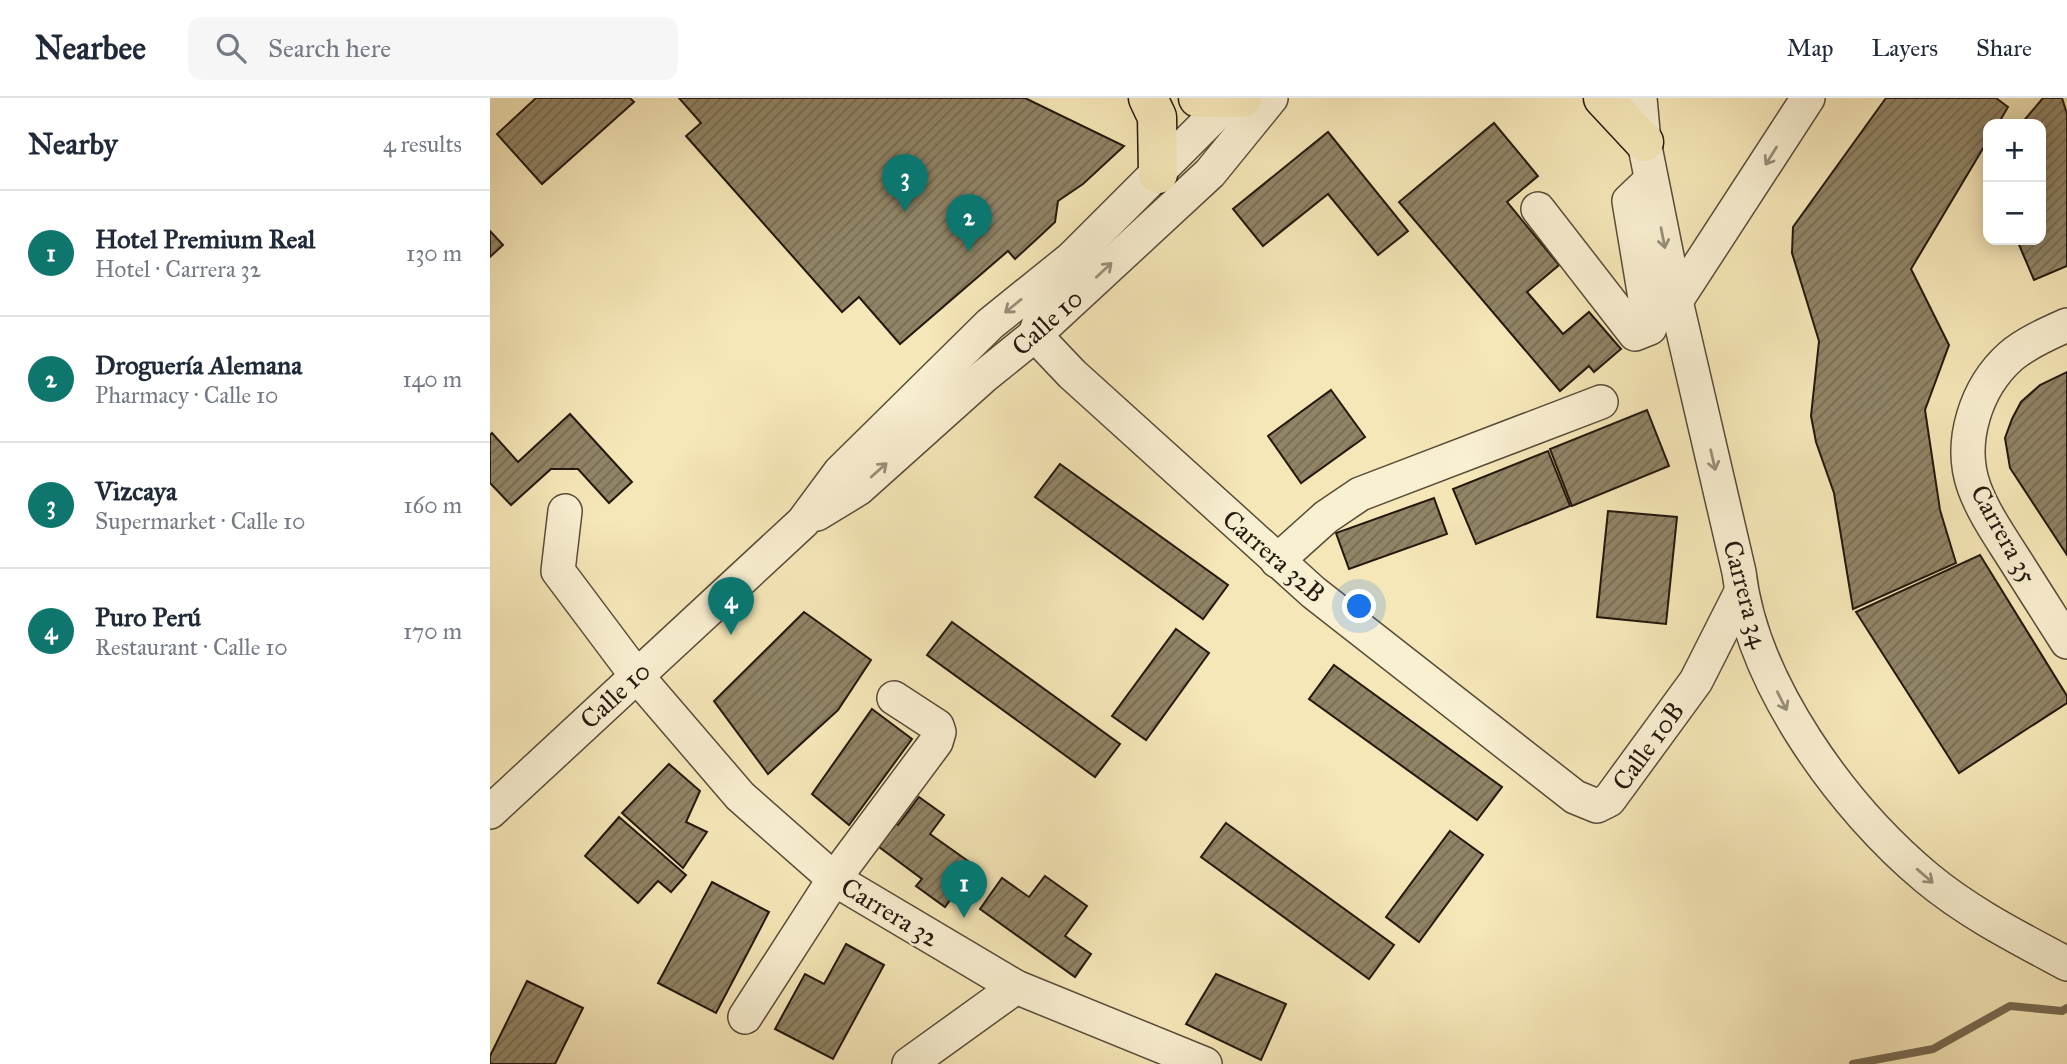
<!DOCTYPE html>
<meta charset="utf-8">
<style>
:root{--surface:#fff;--page:#f6f6f7;--text:#1f2937;--muted:#747a83;--line:#e0e1e3;--accent:#0f766e}
body{margin:0;font-family:"IM FELL Great Primer",serif;background:var(--page);color:var(--text)}
.controls{position:absolute;right:21px;top:21px;display:grid;overflow:hidden;border-radius:14px;box-shadow:0 4px 18px #0003}
.controls button{width:63px;height:63px;display:grid;place-items:center;padding:0;border:0;border-bottom:2px solid var(--line);background:var(--surface);color:var(--text);font:35px sans-serif}
.you{position:absolute;left:870px;top:509px;width:24px;height:24px;margin:-18px;border:5px solid #fff;border-radius:50%;background:#1a73e8;box-shadow:0 0 0 10px #1a73e833}
.badge{display:grid;place-items:center;width:46px;height:46px;border-radius:50%;background:var(--accent);color:#fff;font-size:23px;font-weight:700}
.pin{position:absolute;translate:-50% -58px;filter:drop-shadow(0 2px 4px #0008)}
.pin::after{content:'';position:absolute;top:37px;width:24px;height:21px;background:inherit;clip-path:polygon(0 0,100% 0,50% 100%)}
.list{margin:0;padding:0;list-style:none}
h2{display:flex;justify-content:space-between;align-items:center;height:91px;margin:0;padding:0 28px;font-size:30px}
h2 small{font-size:23px;font-weight:400;color:var(--muted)}
.list li{display:grid;grid-template-columns:46px 1fr auto;gap:21px;align-items:center;box-sizing:border-box;height:126px;padding:0 28px;border-top:2px solid var(--line)}
.list b{display:block;font-size:26px;white-space:nowrap}
.list p{margin:0;font-size:23px;white-space:nowrap;color:var(--muted)}
.list em{font-size:23px;font-style:normal;color:var(--muted)}
.icon{flex:none;width:38px;height:38px;fill:none;stroke:currentColor;stroke-width:2;stroke-linecap:round;stroke-linejoin:round}
.map{position:relative;flex:none;width:1577px;height:966px;overflow:hidden}
header{display:flex;align-items:center;gap:42px;box-sizing:border-box;height:98px;padding:0 35px;background:var(--surface);border-bottom:2px solid var(--line)}
header strong{font-size:33px}
nav{display:flex;gap:38px;margin-inline-start:auto;font-size:24px}
.search{width:490px;height:63px;background:var(--page);display:flex;align-items:center;gap:18px;box-sizing:border-box;padding:0 24px;border-radius:14px;color:var(--muted);font-size:26px}
main{display:flex}
aside{flex:1;background:var(--surface)}
.map>svg:first-child{display:block}
.lines{fill:none;stroke-linecap:round;stroke-linejoin:round}
.stream{stroke:#776a51;stroke-width:8}
.building{fill:url(#building-hatch);stroke:#24180d;stroke-width:2}
.minor-casing{stroke:#584c38;stroke-width:36}
.major-casing{stroke:#24180d;stroke-width:41}
.minor{stroke:#f9efd1;stroke-width:33}
.major{stroke:#f6e7b8;stroke-width:38}
.oneway{stroke:#998e79}
.labels{text-anchor:middle;dominant-baseline:central;stroke-width:5;stroke-linejoin:round;paint-order:stroke}
.street-label{font-size:26px;fill:#24180d;stroke:#f9efd1}
</style>
<header>
<strong>Nearbee</strong>
<div class="search"><svg class="icon" aria-label="search" viewBox="0 0 24 24"><circle cx="10" cy="10" r="6"/><path d="M15 15l6 6"/></svg>Search here</div>
<nav><a>Map</a><a>Layers</a><a>Share</a></nav>
</header>
<main>
<aside>
<h2>Nearby<small>4 results</small></h2>
<ul class="list">
<li><span class="badge">1</span><div><b>Hotel Premium Real</b><p>Hotel · Carrera 32</p></div><em>130 m</em></li>
<li><span class="badge">2</span><div><b>Droguería Alemana</b><p>Pharmacy · Calle 10</p></div><em>140 m</em></li>
<li><span class="badge">3</span><div><b>Vizcaya</b><p>Supermarket · Calle 10</p></div><em>160 m</em></li>
<li><span class="badge">4</span><div><b>Puro Perú</b><p>Restaurant · Calle 10</p></div><em>170 m</em></li>
</ul>
</aside>
<div class="map">
<svg width="1577" height="966" viewBox="0 0 1577 966">
<defs>
<pattern id="building-hatch" width="6" height="6" patternUnits="userSpaceOnUse" patternTransform="scale(1.75)"><rect width="6" height="6" fill="#918466"/><path d="M-1 1l2-2M0 6l6-6M5 7l2-2" fill="none" stroke="#766b52"/></pattern>
</defs>
<rect width="100%" height="100%" fill="#f6e7b8"/>
<filter id="stains"><feTurbulence type="fractalNoise" baseFrequency=".00286" numOctaves="4"/><feColorMatrix values="0 0 0 0 .2 0 0 0 0 .09 0 0 0 0 .02 0 0 0 .5 -.17"/></filter>
<radialGradient id="worn" r=".72"><stop offset=".6" stop-color="#630" stop-opacity="0"/><stop offset="1" stop-color="#630" stop-opacity=".3"/></radialGradient>
<g class="lines">
<!-- stream -->
<polyline class="stream" points="1363,966 1443,951 1520,908 1572,913 1577,910"/>
</g>
<!-- building -->
<g class="building">
<polygon points="46,0 140,0 144,4 52,86 7,36"/>
<polygon points="189,0 535,0 634,48 593,86 568,103 565,124 549,139 525,161 518,153 410,246 369,199 352,214 196,38 211,25"/>
<polygon points="1396,0 1506,0 1518,9 1508,26 1498,26 1498,42 1421,171 1459,247 1435,312 1450,412 1466,465 1363,511 1344,395 1326,344 1321,318 1329,243 1302,155 1303,129"/>
<polygon points="1553,0 1572,0 1577,16 1577,168 1544,182 1527,142 1551,142 1551,26 1531,26"/>
<polygon points="1004,25 1048,78 1017,104 1069,167 1037,194 1073,236 1099,214 1131,251 1104,274 1099,268 1070,293 909,104"/>
<polygon points="838,34 918,133 888,157 838,96 773,148 743,111"/>
<polygon points="0,133 13,147 0,159"/>
<polygon points="1577,274 1577,457 1520,370 1515,340 1522,321 1531,304 1550,287"/>
<polygon points="841,292 875,339 811,385 778,338"/>
<polygon points="1157,312 1179,368 1082,408 1060,351"/>
<polygon points="80,316 142,384 119,405 88,371 61,371 21,407 0,385 0,337 2,335 28,364"/>
<polygon points="1058,353 1080,408 986,446 963,391"/>
<polygon points="570,366 738,487 713,521 545,399"/>
<polygon points="944,400 957,436 859,471 846,435"/>
<polygon points="1118,413 1187,419 1176,526 1107,519"/>
<polygon points="1490,457 1577,598 1577,605 1469,675 1366,514"/>
<polygon points="314,514 381,562 348,612 278,676 224,603"/>
<polygon points="462,524 630,646 605,679 437,557"/>
<polygon points="686,531 719,555 656,642 622,618"/>
<polygon points="844,567 1012,689 987,722 819,601"/>
<polygon points="382,611 422,641 359,727 322,696"/>
<polygon points="179,666 210,693 196,724 217,734 193,770 132,715"/>
<polygon points="429,699 454,717 440,736 485,768 455,809 426,788 432,781 381,743 398,720 408,727"/>
<polygon points="129,719 196,777 181,794 168,783 148,805 95,758"/>
<polygon points="736,725 904,847 879,881 711,759"/>
<polygon points="960,733 993,757 929,844 896,819"/>
<polygon points="555,778 597,808 575,838 601,856 585,879 490,811 512,780 539,799"/>
<polygon points="222,784 279,814 226,915 168,885"/>
<polygon points="356,846 394,867 343,961 285,931 315,876 334,886"/>
<polygon points="726,876 796,906 771,962 696,926"/>
<polygon points="37,883 93,910 65,966 0,966 0,958"/>
</g>
<g class="lines">
<defs>
<g id="minor">
<path d="M1150 0 1154 44 1186 203 1249 474C1262 586 1352 709 1437 780 1479 815 1529 840 1577 866"/>
<polyline points="1048,111 1145,236 1160,230 1139,103 1161,82"/>
<polyline points="582,160 563,183 545,237 582,276 823,494 1085,699 1107,708 1119,702 1206,583 1251,494"/>
<polyline points="1186,203 1318,0"/>
<path d="M1577 227C1559 235 1536 245 1521 258 1486 289 1468 344 1484 389 1493 414 1509 437 1523 459 1541 487 1559 516 1577 544"/>
<polyline points="75,413 68,473 146,577 250,698 344,781 526,889 715,966"/>
<polyline points="327,416 368,391 493,279 545,237 720,75 781,0"/>
<polyline points="787,463 836,419 870,396 1111,304"/>
<polyline points="0,714 313,424 350,374 500,226 582,160 742,0"/>
<polyline points="255,919 344,781 446,644 449,634 447,628 404,600"/>
<polyline points="419,966 526,889"/>
</g>
<g id="major">
<polyline points="658,0 667,19 668,76"/>
<polyline points="708,0 752,0"/>
<polyline points="1113,0 1154,44"/>
</g>
</defs>
<!-- minor casing -->
<use href="#minor" class="minor-casing"/>
<!-- major casing -->
<use href="#major" class="major-casing"/>
<!-- minor -->
<use href="#minor" class="minor"/>
<!-- major -->
<use href="#major" class="major"/>
</g>
<!-- one-way arrows -->
<defs><path id="oneway-shaft" d="M-6 0H5M1.5-3L5.5 0L1.5 3" fill="none" stroke-width="1.6" stroke-linecap="round" stroke-linejoin="round" transform="scale(1.75)"/></defs>
<g class="oneway">
<use href="#oneway-shaft" transform="translate(1281 58) rotate(122)"/>
<use href="#oneway-shaft" transform="translate(1173 140) rotate(79)"/>
<use href="#oneway-shaft" transform="translate(614 172) rotate(-43)"/>
<use href="#oneway-shaft" transform="translate(523 208) rotate(141)"/>
<use href="#oneway-shaft" transform="translate(1223 362) rotate(77)"/>
<use href="#oneway-shaft" transform="translate(389 372) rotate(-42)"/>
<use href="#oneway-shaft" transform="translate(1292 603) rotate(63)"/>
<use href="#oneway-shaft" transform="translate(1435 778) rotate(41)"/>
</g>
<g class="labels">
<!-- street labels -->
<g class="street-label">
<text transform="translate(557 224) rotate(-42)">Calle 10</text>
<text transform="translate(1514 436) rotate(61)">Carrera 35</text>
<text transform="translate(784 458) rotate(41)">Carrera 32B</text>
<text transform="translate(1256 496) rotate(75)">Carrera 34</text>
<text transform="translate(125 597) rotate(-43)">Calle 10</text>
<text transform="translate(1158 648) rotate(-54)">Calle 10B</text>
<text transform="translate(400 814) rotate(31)">Carrera 32</text>
</g>
</g>
<rect width="100%" height="100%" filter="url(#stains)"/>
<rect width="100%" height="100%" fill="url(#worn)"/>
</svg>
<div class="controls">
<button>+</button>
<button>−</button>
</div>
<div class="you"></div>
<div class="pin badge" style="left:474px;top:820px">1</div>
<div class="pin badge" style="left:479px;top:154px">2</div>
<div class="pin badge" style="left:415px;top:114px">3</div>
<div class="pin badge" style="left:241px;top:537px">4</div>
</div>
</main>
